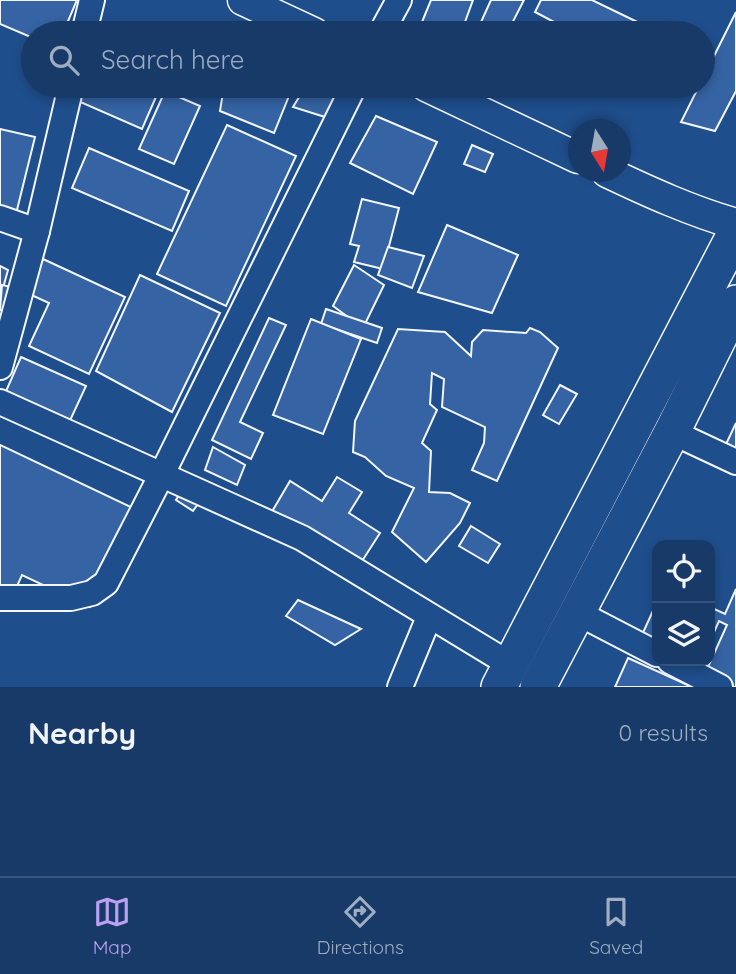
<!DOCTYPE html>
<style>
:root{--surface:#173a69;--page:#20416f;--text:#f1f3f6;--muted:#9eadc0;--line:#36547d;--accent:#bca0f2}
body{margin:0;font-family:Quicksand,sans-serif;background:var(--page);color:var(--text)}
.controls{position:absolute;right:21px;bottom:21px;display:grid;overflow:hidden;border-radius:14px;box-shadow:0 4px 10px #0003}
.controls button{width:63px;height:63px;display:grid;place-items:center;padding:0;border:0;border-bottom:2px solid var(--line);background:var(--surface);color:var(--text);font:35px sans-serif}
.compass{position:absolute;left:568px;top:119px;width:63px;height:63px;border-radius:50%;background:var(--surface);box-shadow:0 4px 10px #0003;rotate:169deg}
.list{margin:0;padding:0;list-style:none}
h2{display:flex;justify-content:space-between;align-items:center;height:91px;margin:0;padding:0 28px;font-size:30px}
h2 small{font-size:23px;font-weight:400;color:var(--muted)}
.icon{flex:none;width:38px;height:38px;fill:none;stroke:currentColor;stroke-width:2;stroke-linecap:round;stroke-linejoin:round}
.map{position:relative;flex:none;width:736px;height:687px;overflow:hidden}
.search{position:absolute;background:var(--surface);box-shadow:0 4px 10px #0003;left:21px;right:21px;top:21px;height:77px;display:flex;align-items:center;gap:18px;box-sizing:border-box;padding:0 24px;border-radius:38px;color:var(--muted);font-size:26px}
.sheet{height:189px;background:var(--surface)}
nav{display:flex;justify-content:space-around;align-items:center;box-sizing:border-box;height:98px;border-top:2px solid var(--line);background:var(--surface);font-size:19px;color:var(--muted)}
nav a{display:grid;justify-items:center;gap:4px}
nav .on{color:var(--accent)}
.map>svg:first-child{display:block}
.building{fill:#3563a3;stroke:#f2f6ff;stroke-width:2}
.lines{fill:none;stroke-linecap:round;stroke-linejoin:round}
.minor-casing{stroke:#f2f6ff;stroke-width:28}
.tertiary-casing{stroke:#f2f6ff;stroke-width:33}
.secondary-casing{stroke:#f2f6ff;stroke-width:38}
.minor{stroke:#1f4e8c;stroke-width:24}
.tertiary{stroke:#1f4e8c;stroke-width:30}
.secondary{stroke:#1f4e8c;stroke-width:35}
</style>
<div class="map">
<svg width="736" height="687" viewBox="0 0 736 687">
<rect width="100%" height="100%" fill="#1f4e8c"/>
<!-- building -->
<g class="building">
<polygon points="0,0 77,0 63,33 33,33 33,38 0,24"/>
<polygon points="431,0 473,0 461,33 452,33 422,22"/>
<polygon points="491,0 524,0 507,33 476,33"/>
<polygon points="541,0 592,0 656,31 575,33 535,12"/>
<polygon points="736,12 736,91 715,131 681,122 699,86 703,86 703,78"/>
<polygon points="84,86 150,86 159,90 142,129 78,101"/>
<polygon points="224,86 293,86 274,133 220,111"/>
<polygon points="306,86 343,86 325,117 293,107"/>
<polygon points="165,91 200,106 174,164 139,149"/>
<polygon points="376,116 437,142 413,194 350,163"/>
<polygon points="227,125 296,156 226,306 157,274"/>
<polygon points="0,129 35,137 15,218 0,214"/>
<polygon points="472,145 493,154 485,172 464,164"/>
<polygon points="89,148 189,191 172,231 72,188"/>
<polygon points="362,199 399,208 383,269 354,262 359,246 350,244"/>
<polygon points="447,225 518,255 492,313 418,292"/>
<polygon points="388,247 424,256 412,288 378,275"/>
<polygon points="43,259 125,297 89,374 29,346 49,303 27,293"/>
<polygon points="354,265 384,285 363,328 333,306"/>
<polygon points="0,266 8,270 0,299"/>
<polygon points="140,275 220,313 172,412 96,371"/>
<polygon points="2,285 20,289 14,313 0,310"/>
<polygon points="326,309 382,328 377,343 321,324"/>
<polygon points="269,318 286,325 240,422 263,433 251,459 212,440"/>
<polygon points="311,319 361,339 323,434 273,415"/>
<polygon points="530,328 540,332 558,348 497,481 472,470 484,443 485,427 442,407 444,379 432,373 430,404 437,410 422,443 431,451 429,492 450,493 470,503 460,523 426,562 392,532 414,488 386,476 365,457 353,452 355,421 398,329 445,332 471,356 472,342 483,330 526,333"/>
<polygon points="21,357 86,386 67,427 3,398"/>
<polygon points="560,385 577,394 559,424 543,415"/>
<polygon points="736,423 736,464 720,457"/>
<polygon points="0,445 137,510 90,607 22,575 8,606 0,603"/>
<polygon points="213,447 245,465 237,485 205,470"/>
<polygon points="191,476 209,488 193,511 176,500"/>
<polygon points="337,477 362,492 349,513 380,533 357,569 270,515 290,481 322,501"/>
<polygon points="471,526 500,544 488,563 459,546"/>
<polygon points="736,589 736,687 699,687 727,625 719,621 710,641 710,607 725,614"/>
<polygon points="298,600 361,629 335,645 286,616"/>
<polygon points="657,602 657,645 641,637"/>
<polygon points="628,658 692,687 615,687"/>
</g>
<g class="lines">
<defs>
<g id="minor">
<polyline points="84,33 92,0"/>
<polyline points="381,33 399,0"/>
<polyline points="0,218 37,231"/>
<polyline points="0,367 37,231 71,86"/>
<polyline points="0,402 302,538 511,665"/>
<polyline points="672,432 736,462"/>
<polyline points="0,598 71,598 92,593 106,583 162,474 354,86"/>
<polyline points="576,612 657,654"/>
<polyline points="670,661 720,687"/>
<polyline points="400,687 429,617"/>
</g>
<g id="tertiary">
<polyline points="243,0 314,33"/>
<polyline points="426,86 578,158"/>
<path d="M607 172C649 192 691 211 736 224"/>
</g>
<g id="secondary">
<polyline points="499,687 736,232"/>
<polyline points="538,687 672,432 736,303"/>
</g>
</defs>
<!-- minor casing -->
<use href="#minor" class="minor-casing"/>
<!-- tertiary casing -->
<use href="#tertiary" class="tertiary-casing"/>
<!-- secondary casing -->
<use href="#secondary" class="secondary-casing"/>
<!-- minor -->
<use href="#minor" class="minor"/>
<!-- tertiary -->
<use href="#tertiary" class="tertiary"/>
<!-- secondary -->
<use href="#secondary" class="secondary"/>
</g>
</svg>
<div class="controls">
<button><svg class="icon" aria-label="locate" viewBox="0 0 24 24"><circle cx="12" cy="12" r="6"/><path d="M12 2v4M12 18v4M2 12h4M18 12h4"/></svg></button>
<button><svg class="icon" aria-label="layers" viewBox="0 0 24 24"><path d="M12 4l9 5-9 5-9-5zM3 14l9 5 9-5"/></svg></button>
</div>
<svg class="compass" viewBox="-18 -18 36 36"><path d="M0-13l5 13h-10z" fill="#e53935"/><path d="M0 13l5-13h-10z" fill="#9eadc0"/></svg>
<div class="search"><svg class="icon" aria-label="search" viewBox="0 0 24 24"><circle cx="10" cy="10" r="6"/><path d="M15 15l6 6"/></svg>Search here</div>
</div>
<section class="sheet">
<h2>Nearby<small>0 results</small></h2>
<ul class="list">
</ul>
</section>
<nav>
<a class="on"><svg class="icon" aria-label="map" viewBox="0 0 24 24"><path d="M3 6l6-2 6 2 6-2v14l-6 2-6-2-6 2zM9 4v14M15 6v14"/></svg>Map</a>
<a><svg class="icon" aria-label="directions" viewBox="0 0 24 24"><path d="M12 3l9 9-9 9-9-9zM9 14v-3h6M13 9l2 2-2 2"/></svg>Directions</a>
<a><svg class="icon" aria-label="saved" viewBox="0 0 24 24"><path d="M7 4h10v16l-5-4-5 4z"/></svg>Saved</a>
</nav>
